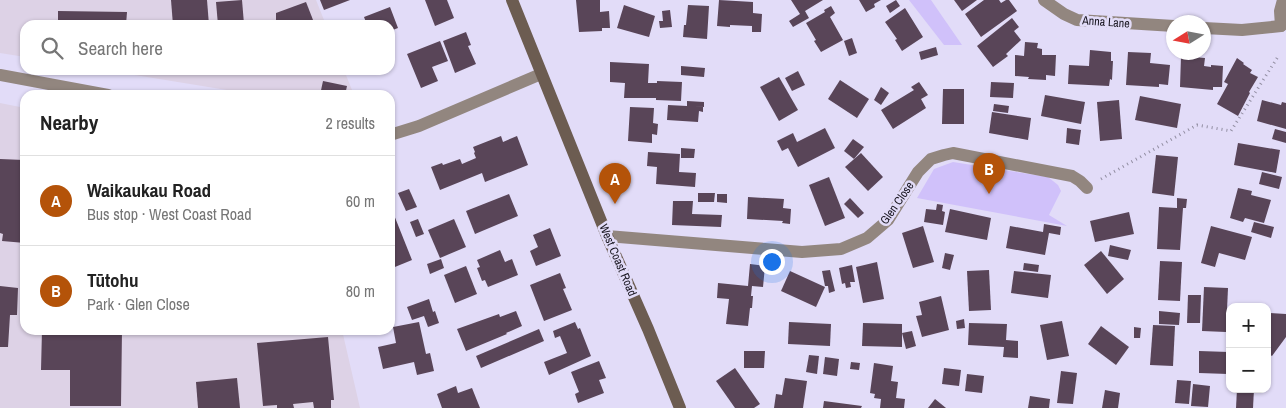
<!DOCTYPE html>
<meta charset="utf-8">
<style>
:root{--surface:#fff;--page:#f2f2f2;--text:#222;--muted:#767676;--line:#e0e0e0;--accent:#b45309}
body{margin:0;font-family:"Archivo Narrow",sans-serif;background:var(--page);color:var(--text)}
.controls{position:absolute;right:15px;bottom:15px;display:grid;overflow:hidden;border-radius:10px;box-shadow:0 1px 4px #0004}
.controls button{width:45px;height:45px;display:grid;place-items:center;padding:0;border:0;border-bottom:1px solid var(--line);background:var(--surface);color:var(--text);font:25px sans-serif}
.compass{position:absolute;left:1166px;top:15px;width:45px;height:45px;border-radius:50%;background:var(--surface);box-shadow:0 1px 4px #0004;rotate:259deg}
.you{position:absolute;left:771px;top:261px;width:18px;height:18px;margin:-12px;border:4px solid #fff;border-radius:50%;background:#1a73e8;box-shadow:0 0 0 8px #1a73e833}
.badge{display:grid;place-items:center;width:32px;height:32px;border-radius:50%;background:var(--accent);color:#fff;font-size:16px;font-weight:700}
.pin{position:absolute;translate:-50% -41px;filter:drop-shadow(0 1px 2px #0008)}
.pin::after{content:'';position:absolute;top:26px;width:18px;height:15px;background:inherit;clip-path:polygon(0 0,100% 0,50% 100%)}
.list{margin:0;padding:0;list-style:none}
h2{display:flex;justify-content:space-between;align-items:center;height:65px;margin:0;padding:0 20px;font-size:21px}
h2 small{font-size:16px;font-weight:400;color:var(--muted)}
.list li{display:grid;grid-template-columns:32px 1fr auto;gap:15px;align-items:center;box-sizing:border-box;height:90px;padding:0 20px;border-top:1px solid var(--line)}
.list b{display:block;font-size:19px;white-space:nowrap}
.list p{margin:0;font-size:16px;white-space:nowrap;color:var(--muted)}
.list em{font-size:16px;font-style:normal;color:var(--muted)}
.icon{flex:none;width:28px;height:28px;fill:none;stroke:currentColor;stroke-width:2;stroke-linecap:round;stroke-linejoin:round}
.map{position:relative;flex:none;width:1286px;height:408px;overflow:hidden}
.search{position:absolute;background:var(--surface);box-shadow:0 1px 4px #0004;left:20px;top:20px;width:375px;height:55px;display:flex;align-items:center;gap:12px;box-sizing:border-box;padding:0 18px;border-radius:15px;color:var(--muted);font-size:19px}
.panel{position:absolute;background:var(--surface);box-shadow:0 1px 4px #0004;left:20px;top:90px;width:375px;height:245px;border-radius:15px}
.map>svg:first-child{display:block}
.industrial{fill:#ddd2e6}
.green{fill:#d0c1fa}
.building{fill:#594558}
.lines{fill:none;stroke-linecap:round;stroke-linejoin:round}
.path{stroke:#928ea2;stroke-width:3;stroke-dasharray:1 4;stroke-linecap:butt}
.street{stroke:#92867f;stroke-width:12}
.secondary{stroke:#6c5c51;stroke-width:12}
.labels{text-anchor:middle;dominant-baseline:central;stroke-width:5;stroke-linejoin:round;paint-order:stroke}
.street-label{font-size:12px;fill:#18151f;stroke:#e2dcf8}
</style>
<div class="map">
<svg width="1286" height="408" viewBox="0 0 1286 408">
<rect width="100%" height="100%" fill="#e2dcf8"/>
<!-- industrial -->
<g class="industrial">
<polygon points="0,0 316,0 326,25 25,25 25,57 0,53"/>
<polygon points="104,70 344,70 354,95 257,95"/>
<polygon points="0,103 25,108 25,330 342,330 360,408 0,408"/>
</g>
<!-- green -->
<g class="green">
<polygon points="909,0 931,0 962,45 944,45"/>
<polygon points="953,162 1048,177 1058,185 1061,191 1049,215 1067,226 917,198 934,169"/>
</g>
<!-- building -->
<g class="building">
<polygon points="171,0 207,0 209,25 173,25"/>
<polygon points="242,0 244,24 218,25 216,2"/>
<polygon points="320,0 350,0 324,10"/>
<polygon points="425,0 447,0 454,18 435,26"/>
<polygon points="576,0 600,0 600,12 609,11 610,28 602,28 602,31 579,32"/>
<polygon points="719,0 753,2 753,13 762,14 761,32 752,32 752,26 730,25 730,27 717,26"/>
<polygon points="791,0 823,0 805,11 809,18 793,27 789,21 800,14"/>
<polygon points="859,0 881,0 874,4 875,7 866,12"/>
<polygon points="896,0 900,6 890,13 886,6"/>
<polygon points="954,0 977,0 962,11"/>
<polygon points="984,0 999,0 1001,3 1006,0 1009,0 1017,11 981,37 965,14"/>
<polygon points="306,2 315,25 276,25 276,13"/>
<polygon points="624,5 655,16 649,37 617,28"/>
<polygon points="688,5 709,6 707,39 683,37 684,25 686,25"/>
<polygon points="831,6 835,13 830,17 843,40 821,52 814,41 816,40 806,23 825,12 824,10"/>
<polygon points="390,7 398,28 390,31 390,25 367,25 364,17"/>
<polygon points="905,8 923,37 902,51 895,40 897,39 885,22"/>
<polygon points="670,10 672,27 660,28 659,21 663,21 662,11"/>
<polygon points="58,11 127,12 126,25 58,25"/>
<polygon points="1012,18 1019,27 1014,31 1021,40 1006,54 1008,56 993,67 977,46"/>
<polygon points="466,32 471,45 468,46 476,64 455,73 443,41"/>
<polygon points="852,38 857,53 849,56 844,41"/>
<polygon points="440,41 448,61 432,67 438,81 421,88 407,54"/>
<polygon points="1025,42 1038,43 1037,48 1042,49 1042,55 1056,55 1055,76 1046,75 1046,80 1028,79 1029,77 1015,76 1015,55 1024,56"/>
<polygon points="936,47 938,55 921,60 919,52"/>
<polygon points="1090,50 1111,52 1111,61 1113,61 1112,80 1110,79 1109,86 1068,84 1069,65 1089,66"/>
<polygon points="1128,52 1151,53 1150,63 1170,65 1168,85 1159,84 1159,87 1126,85"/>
<polygon points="1181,56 1205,58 1204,66 1211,67 1211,65 1223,66 1222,87 1213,87 1213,90 1180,87"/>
<polygon points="1237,58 1244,63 1243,64 1252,70 1250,73 1258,77 1249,92 1250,93 1238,116 1217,104 1228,84 1224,82"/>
<polygon points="610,62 649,64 648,83 657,83 657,81 682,82 681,101 656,100 656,98 624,98 625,83 610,82"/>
<polygon points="681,66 705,68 704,77 681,75"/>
<polygon points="798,71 805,85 792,91 785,78"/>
<polygon points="779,77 798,110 779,121 760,87"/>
<polygon points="840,80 869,99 857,118 828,99"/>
<polygon points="323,81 347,86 345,95 320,95"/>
<polygon points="919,82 928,95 921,99 926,108 893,129 881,110 914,90 911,87"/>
<polygon points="991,82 1014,83 1013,98 990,97"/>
<polygon points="881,87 889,93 881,105 874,100"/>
<polygon points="943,89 964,89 964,124 942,124"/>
<polygon points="1045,95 1085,102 1081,124 1041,116"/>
<polygon points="1140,96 1181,104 1177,128 1135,120"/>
<polygon points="1119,100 1122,139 1100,141 1097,102"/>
<polygon points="1262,100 1281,105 1282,102 1286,103 1286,129 1257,121"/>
<polygon points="687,101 704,102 704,107 691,106 703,107 703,112 699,111 698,122 667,120 668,105 687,106"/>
<polygon points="994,104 1009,106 1008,113 993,111"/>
<polygon points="630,107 654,108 653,123 658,124 657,135 652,134 652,143 628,141"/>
<polygon points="992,112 1031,118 1028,140 989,133"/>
<polygon points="825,128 835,148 798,167 788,148 782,151 777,141 793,133 797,142"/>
<polygon points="1067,128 1081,130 1079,145 1066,143"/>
<polygon points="1275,129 1286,132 1286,143 1272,139"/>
<polygon points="501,136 503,142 517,136 528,165 485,182 482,173 440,190 431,167 442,163 443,165 460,159 462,164 476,158 474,153 475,152 473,147"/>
<polygon points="853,139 864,147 854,159 844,151"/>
<polygon points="1238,143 1280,150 1276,173 1234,165"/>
<polygon points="681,148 695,149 694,158 681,158"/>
<polygon points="648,152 680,154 679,172 696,173 695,187 656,184 657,167 647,166"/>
<polygon points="861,153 883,177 868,191 845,167"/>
<polygon points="1156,155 1178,157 1174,196 1152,193"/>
<polygon points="0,159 24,160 20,219 25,220 25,243 2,241 3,234 0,233"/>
<polygon points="1262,172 1282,177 1279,189 1259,184"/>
<polygon points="829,177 845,218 825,226 809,185"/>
<polygon points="1238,188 1252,191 1251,195 1271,200 1264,223 1245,218 1243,222 1230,218"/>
<polygon points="409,189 417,207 406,211 398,193"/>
<polygon points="698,193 715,193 714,202 698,202"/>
<polygon points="509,194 518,216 475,234 466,211"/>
<polygon points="717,194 727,194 727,203 717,202"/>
<polygon points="748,197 784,199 783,208 791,209 790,224 782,223 783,221 747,219"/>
<polygon points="850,198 864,213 858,218 844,204"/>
<polygon points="1177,198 1187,199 1186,208 1183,208 1180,250 1157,249 1159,207 1177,208"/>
<polygon points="673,201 693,201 692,214 722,215 721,227 672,225"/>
<polygon points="937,204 943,205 942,211 945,212 943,225 924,222 926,209 936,210"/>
<polygon points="390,205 412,260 390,269"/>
<polygon points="950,209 991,218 987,240 945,232"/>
<polygon points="1129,212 1134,234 1095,242 1090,221"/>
<polygon points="418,219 424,234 416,237 410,222"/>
<polygon points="454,219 466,247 440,258 428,230"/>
<polygon points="1254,222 1274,227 1271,238 1251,232"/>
<polygon points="1044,224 1061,227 1060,235 1049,233 1045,255 1006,248 1010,226 1043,232"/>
<polygon points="923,226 934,262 913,268 902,233"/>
<polygon points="1211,226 1252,237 1245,260 1219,253 1215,267 1201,263"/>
<polygon points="550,228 561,256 536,266 530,251 538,247 533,235"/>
<polygon points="1110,245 1131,250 1128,260 1108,256"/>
<polygon points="500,250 505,262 512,259 518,275 488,287 485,280 482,281 477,268 480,267 477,260"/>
<polygon points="1101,251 1124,279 1107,294 1084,265"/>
<polygon points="945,253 954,255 950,270 942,268"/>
<polygon points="441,259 444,268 430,274 427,264"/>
<polygon points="1160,261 1182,262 1180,301 1158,300"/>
<polygon points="877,262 884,299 863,303 856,267"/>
<polygon points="1024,263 1039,265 1038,272 1023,270"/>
<polygon points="750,264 765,266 763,287 752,286 751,296 753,296 752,308 750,308 748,326 726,324 729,299 717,298 718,283 748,286"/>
<polygon points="852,265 855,282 850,282 851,287 846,288 845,283 842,284 839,268"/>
<polygon points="466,266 477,294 455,303 444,275"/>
<polygon points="830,270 835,291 829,293 828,286 825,286 822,271"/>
<polygon points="989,270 991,310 969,311 967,271"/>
<polygon points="790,271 825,287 816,307 781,291"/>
<polygon points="1014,271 1051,275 1048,298 1011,293"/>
<polygon points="560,273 566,288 563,289 572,310 544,321 530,285"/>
<polygon points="0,286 18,288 17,315 10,315 8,347 0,347"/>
<polygon points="1204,287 1228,288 1226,332 1202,331"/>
<polygon points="1188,295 1201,295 1200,323 1187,323"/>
<polygon points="941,296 949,330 922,337 916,316 922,315 919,302"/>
<polygon points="429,299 433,312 435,311 439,323 428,327 424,316 412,320 407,307"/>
<polygon points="516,311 522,326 506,333 507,334 466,351 457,329 499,314 500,317"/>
<polygon points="1159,311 1180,313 1179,325 1159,324"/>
<polygon points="1269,313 1286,314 1286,337 1272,356 1267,353 1267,326 1269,324"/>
<polygon points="964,319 965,328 957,329 956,321"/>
<polygon points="1062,321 1069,356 1047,360 1040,325"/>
<polygon points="419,322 426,354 430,353 434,371 417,375 414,362 383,369 378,347 396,343 393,327"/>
<polygon points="575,322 578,329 580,328 591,356 549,375 544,362 567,353 560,336 555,338 553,331"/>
<polygon points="789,322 831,324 830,346 788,344"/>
<polygon points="863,323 902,324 902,347 862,346"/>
<polygon points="969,323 1007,324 1006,340 1018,341 1018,358 1003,357 1004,347 968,345"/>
<polygon points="1153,325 1175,326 1173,366 1150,365"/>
<polygon points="1101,326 1129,347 1116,365 1088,344"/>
<polygon points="1134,327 1141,328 1140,338 1134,338"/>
<polygon points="539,329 544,341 481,368 476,356"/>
<polygon points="42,330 122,330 121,406 70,406 70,370 41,370"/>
<polygon points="912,331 916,346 906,349 902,333"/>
<polygon points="328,337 334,400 331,400 331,408 314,408 313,402 293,404 294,408 277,408 277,405 263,406 257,343"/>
<polygon points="744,351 765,351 764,368 744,368"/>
<polygon points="1199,351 1229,352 1228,374 1199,373"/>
<polygon points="809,355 819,356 817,374 806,372"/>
<polygon points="825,357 839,359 837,376 823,374"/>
<polygon points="599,361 606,378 599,380 604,393 578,403 575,394 579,392 571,372"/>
<polygon points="851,362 860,363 859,370 850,369"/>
<polygon points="874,363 893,366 891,381 898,382 896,398 905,399 904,408 880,408 881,399 874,398 875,394 870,393"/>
<polygon points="735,368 760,404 754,408 735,408 716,381"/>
<polygon points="944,368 961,370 959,386 942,384"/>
<polygon points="1061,371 1077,373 1073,404 1057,403"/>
<polygon points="967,374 984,376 982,393 965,391"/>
<polygon points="237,378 240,408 198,408 196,382"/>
<polygon points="785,378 807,381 803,408 774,408 776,394 782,395"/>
<polygon points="1177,380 1191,381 1189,404 1175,403"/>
<polygon points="1193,384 1210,386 1208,407 1191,406"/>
<polygon points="456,386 458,393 472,388 480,408 442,408 437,394"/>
<polygon points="1237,389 1254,389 1253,408 1236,408"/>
<polygon points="1105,390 1120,393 1118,408 1102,408"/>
<polygon points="1030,396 1050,399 1049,408 1028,408"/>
<polygon points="935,399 946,408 928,408"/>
<polygon points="824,401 862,406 861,408 823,408"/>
</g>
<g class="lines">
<!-- path -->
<polyline class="path" points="1101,179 1197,125 1231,131 1279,55"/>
<!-- street -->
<g class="street">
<polyline points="1044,0 1064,14 1077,20 1174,26"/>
<polyline points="1281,26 1280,11 1283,0"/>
<polyline points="1204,28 1242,30 1281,26"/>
<polyline points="0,75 108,95"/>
<polyline points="390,135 419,126 541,74"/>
<polyline points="607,236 802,252 841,249 867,238 888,220 918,172 931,159 944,155 953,153 1072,176 1080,181 1087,188"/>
</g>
<!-- secondary -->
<polyline class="secondary" points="512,0 607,236 648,329 680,408"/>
</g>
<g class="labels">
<!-- street labels -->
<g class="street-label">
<text transform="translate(1106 22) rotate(4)">Anna Lane</text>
<text transform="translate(897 203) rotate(-55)">Glen Close</text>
<text transform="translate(618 260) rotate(67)">West Coast Road</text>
</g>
</g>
</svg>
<div class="controls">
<button>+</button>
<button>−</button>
</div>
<svg class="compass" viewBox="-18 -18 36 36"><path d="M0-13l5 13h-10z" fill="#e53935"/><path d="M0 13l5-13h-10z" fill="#767676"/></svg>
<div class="you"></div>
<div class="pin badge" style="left:615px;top:204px">A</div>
<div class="pin badge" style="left:989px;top:194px">B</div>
<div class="search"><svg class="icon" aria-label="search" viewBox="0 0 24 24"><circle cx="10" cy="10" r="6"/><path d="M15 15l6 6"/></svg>Search here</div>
<section class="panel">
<h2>Nearby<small>2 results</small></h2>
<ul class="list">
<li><span class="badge">A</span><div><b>Waikaukau Road</b><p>Bus stop · West Coast Road</p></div><em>60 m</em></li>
<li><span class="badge">B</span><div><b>Tūtohu</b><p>Park · Glen Close</p></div><em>80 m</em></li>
</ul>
</section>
</div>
